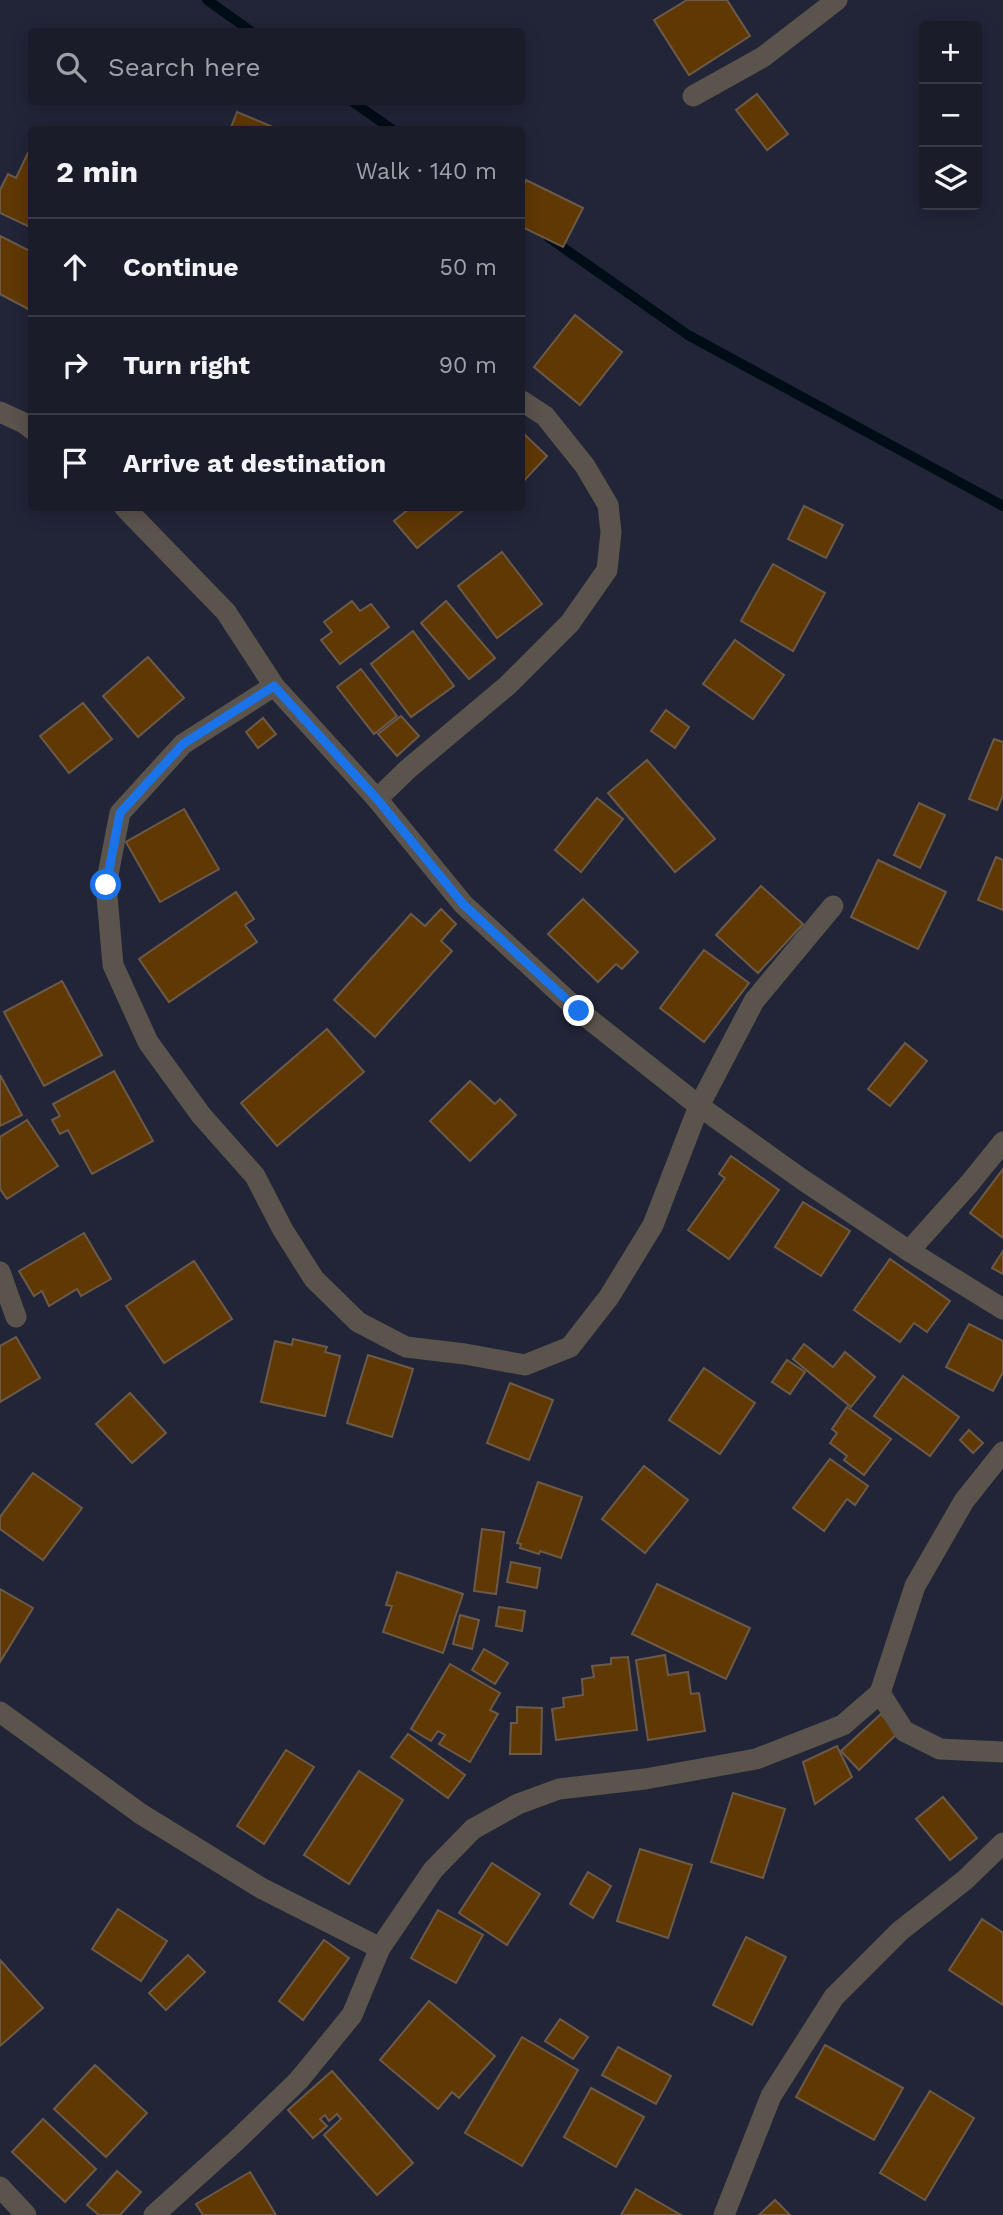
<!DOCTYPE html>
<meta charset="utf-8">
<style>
:root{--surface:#1a1c2a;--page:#272936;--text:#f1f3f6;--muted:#9fa1a8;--line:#383a47}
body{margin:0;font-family:"Work Sans",sans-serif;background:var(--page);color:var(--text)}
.controls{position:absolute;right:21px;top:21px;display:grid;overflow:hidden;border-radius:7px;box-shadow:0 4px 18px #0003}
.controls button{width:63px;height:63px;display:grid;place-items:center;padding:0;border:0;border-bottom:2px solid var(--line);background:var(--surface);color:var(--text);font:35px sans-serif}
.stop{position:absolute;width:21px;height:21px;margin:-16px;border:5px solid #1a73e8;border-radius:50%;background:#fff}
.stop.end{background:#1a73e8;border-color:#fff;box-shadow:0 2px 7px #0008}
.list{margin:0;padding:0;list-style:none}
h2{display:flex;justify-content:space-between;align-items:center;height:91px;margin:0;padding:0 28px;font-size:30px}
h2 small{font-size:23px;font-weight:400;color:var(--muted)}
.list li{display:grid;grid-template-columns:46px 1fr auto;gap:21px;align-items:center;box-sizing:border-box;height:98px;padding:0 28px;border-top:2px solid var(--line)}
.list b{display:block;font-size:26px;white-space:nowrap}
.list em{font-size:23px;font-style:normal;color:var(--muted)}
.icon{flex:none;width:38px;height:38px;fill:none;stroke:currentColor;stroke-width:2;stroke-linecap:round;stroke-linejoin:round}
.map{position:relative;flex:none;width:1003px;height:2215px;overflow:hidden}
.search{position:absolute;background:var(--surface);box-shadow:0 4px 18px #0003;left:28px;top:28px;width:497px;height:77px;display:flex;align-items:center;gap:18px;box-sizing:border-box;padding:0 24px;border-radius:7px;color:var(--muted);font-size:26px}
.panel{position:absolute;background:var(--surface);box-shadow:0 4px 18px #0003;left:28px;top:126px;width:497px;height:385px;border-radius:7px}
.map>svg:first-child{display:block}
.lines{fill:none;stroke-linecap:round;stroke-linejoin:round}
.stream{stroke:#000d17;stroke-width:10}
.building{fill:#5f3804;stroke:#6c5a49;stroke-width:2}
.street{stroke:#5b544c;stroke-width:21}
.route{stroke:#1a73e8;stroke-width:9}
</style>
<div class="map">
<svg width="1003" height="2215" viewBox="0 0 1003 2215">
<rect width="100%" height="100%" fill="#222538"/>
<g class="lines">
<!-- stream -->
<g class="stream">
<polyline points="207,0 252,32"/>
<polyline points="353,102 393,130"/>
<polyline points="548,237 688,335 1003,506"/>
</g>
</g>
<!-- building -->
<g class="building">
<polygon points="687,0 727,0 750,36 689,75 654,20"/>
<polygon points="757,94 788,134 767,150 736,110"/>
<polygon points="237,112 280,130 230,130"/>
<polygon points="28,153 32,154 32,228 0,213 0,190 8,174 16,178"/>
<polygon points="526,180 583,208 563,247 522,227 522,190"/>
<polygon points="0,236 32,252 32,311 0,294"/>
<polygon points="575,315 622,352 580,405 534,367"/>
<polygon points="522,432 547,456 522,483"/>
<polygon points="804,506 843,525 826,558 788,539"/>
<polygon points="410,508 466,508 417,548 394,521"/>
<polygon points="502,552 542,604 497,638 458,586"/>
<polygon points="773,564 825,593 793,651 741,621"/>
<polygon points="352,601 360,611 371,604 389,627 340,664 321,640 332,632 324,622"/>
<polygon points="446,601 495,658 469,679 421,623"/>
<polygon points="413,631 454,686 411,717 371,664"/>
<polygon points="735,640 784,675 753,719 703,684"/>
<polygon points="148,657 184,698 138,737 103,696"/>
<polygon points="361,669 397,716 374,734 337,687"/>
<polygon points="83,703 112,739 69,773 40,736"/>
<polygon points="666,710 689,727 675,748 651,731"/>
<polygon points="401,716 419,736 397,756 378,734"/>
<polygon points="263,718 276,734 258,748 246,732"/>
<polygon points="994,739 1003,742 1003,795 997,810 969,799"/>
<polygon points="647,760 715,839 675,872 608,793"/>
<polygon points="597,798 623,819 581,872 555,850"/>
<polygon points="919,803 945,815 920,868 894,855"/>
<polygon points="184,809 219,869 160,902 126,842"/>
<polygon points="996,857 1003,860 1003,910 978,900"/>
<polygon points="878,860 946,892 918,949 851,917"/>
<polygon points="761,886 803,924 758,973 716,935"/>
<polygon points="236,892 254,919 245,925 257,942 169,1002 139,959"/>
<polygon points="583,899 638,952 622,969 616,964 598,982 548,934"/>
<polygon points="441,909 456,924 441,941 452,951 375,1037 334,1000 411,914 425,926"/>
<polygon points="704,950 749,983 704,1042 660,1008"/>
<polygon points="62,981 102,1055 44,1086 4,1012"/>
<polygon points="327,1029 364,1072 277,1146 241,1103"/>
<polygon points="905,1043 927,1061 890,1106 868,1089"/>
<polygon points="114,1071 153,1141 92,1174 68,1130 60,1134 52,1120 60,1116 53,1104"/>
<polygon points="0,1075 22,1115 0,1126"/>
<polygon points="470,1081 495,1104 500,1099 516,1115 470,1161 430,1121"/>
<polygon points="27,1120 58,1166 7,1199 0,1189 0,1137"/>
<polygon points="731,1156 779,1190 729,1259 688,1230 725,1178 719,1174"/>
<polygon points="1003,1169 1003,1238 970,1213"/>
<polygon points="803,1202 850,1231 821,1276 775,1247"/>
<polygon points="84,1233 111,1279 81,1296 77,1289 49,1306 42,1291 34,1296 19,1271"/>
<polygon points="1003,1251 1003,1274 992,1268"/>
<polygon points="890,1259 950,1301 927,1332 914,1323 900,1342 854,1310"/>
<polygon points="194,1261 232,1319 164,1363 126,1306"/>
<polygon points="969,1324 1003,1341 1003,1372 993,1391 946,1367"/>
<polygon points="16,1337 40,1378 0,1402 0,1346"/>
<polygon points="293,1339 327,1347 325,1352 340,1356 325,1416 261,1402 275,1341 292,1345"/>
<polygon points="804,1344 833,1367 845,1352 875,1377 851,1407 793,1359"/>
<polygon points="368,1355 413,1369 392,1437 347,1423"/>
<polygon points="787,1360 805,1372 790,1394 772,1382"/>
<polygon points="704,1368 755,1403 720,1454 669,1420"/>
<polygon points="903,1376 959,1417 930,1456 874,1416"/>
<polygon points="510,1383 553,1400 529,1460 487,1443"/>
<polygon points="130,1393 166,1433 132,1463 96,1424"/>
<polygon points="847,1407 891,1439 864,1475 844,1460 847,1456 830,1443 837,1433 832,1429"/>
<polygon points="969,1430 983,1443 973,1453 960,1440"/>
<polygon points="830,1459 868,1486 855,1505 847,1499 824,1531 793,1508"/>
<polygon points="644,1466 688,1500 645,1553 602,1519"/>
<polygon points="33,1473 82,1508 43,1560 0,1529 0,1517"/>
<polygon points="538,1482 582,1497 561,1558 540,1551 539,1554 520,1548 521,1544 517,1543"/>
<polygon points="482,1529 504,1532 496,1594 474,1591"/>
<polygon points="511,1562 540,1568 537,1588 507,1582"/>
<polygon points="397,1572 463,1594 443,1653 383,1632 392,1606 386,1605"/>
<polygon points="657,1584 750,1628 726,1679 632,1634"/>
<polygon points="0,1589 33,1608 0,1662"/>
<polygon points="499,1607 525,1611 522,1631 496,1626"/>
<polygon points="460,1615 479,1620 472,1649 453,1644"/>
<polygon points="484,1649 508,1663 495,1684 472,1670"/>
<polygon points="665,1655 668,1675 688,1672 691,1694 699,1693 705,1731 648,1740 636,1660"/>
<polygon points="628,1657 637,1730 556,1740 552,1709 564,1707 563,1698 583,1695 582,1679 594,1677 592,1666 611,1664 611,1658"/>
<polygon points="450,1664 500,1693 490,1710 498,1714 470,1762 439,1744 445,1735 438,1731 431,1741 411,1729"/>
<polygon points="517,1707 542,1708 541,1754 510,1754 511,1723 517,1723"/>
<polygon points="881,1714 898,1733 859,1770 841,1751"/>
<polygon points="408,1734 465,1775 448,1798 391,1757"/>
<polygon points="837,1746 852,1777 815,1804 803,1762"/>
<polygon points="286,1750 314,1767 264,1844 237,1826"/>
<polygon points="359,1771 403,1800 349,1884 304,1855"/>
<polygon points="733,1793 785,1809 763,1878 711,1862"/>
<polygon points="943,1797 977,1838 950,1860 916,1819"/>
<polygon points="640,1849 692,1865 668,1938 617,1921"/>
<polygon points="492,1863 540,1894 507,1945 459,1913"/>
<polygon points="588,1872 611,1886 593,1918 570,1904"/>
<polygon points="118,1909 167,1941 141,1981 92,1949"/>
<polygon points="438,1910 483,1935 456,1983 411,1958"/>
<polygon points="982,1919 1003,1933 1003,2005 949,1970"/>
<polygon points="746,1937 786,1957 752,2025 713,2005"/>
<polygon points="324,1940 349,1958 303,2020 279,2001"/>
<polygon points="188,1955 205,1972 166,2010 149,1993"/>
<polygon points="0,1960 43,2008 0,2046"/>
<polygon points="429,2001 495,2056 459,2098 452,2092 438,2109 380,2060"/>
<polygon points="560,2019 588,2037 573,2059 545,2041"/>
<polygon points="522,2037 578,2070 522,2166 465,2133"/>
<polygon points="825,2045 903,2088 874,2140 796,2097"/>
<polygon points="618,2047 671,2076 656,2104 602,2075"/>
<polygon points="95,2065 147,2113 106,2157 54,2109"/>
<polygon points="332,2071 413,2163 377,2195 324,2135 341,2119 337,2114 329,2121 325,2115 320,2119 327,2126 313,2138 288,2110"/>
<polygon points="591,2088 644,2117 616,2167 564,2137"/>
<polygon points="930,2091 974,2118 925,2200 880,2173"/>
<polygon points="43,2119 96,2169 65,2202 12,2152"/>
<polygon points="117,2171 141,2192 120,2215 99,2215 87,2205"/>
<polygon points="250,2172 276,2215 203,2215 196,2204"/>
<polygon points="636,2189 681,2215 621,2215"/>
<polygon points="775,2200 790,2215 759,2215"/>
</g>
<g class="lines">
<!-- street -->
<g class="street">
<polyline points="693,96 763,57 837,0"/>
<polyline points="0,412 24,423 32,429"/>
<polyline points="125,508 226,612 274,686 377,799 463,904 579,1011 699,1106 803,1180 909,1251 1003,1309"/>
<polyline points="274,686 183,744 120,813 106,885 113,965 148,1042 201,1115 255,1176 283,1230 314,1279 358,1322 406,1347 465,1354 525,1365 570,1347 609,1297 653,1225 699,1106 754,1001 833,906"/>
<polyline points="377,799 408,769 508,685 570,623 607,570 611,532 608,505 585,466 545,416 522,401"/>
<polyline points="909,1251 969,1184 1003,1142"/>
<polyline points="0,1272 16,1317"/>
<polyline points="880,1693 904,1731 940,1749 1003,1752"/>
<polyline points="0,1712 141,1814 261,1888 380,1948"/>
<polyline points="0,2187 26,2215"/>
<polyline points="154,2215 236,2141 299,2080 352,2015 380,1948 433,1870 473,1829 518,1804 559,1789 645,1779 756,1759 843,1725 880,1693 915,1586 964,1501 1003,1452"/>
<polyline points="724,2215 771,2096 834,1997 900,1931 965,1880 1003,1843"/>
</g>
</g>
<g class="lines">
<!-- route -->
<polyline class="route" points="106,885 120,813 183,744 274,686 377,799 463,904 579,1011"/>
</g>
</svg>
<div class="controls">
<button>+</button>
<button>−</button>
<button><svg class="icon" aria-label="layers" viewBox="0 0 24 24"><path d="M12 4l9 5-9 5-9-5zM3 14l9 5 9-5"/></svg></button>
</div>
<div class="stop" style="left:106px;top:885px"></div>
<div class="stop end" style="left:579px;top:1011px"></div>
<div class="search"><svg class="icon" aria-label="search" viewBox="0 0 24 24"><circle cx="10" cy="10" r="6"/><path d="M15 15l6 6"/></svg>Search here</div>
<section class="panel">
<h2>2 min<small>Walk · 140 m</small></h2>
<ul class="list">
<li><svg class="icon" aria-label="ahead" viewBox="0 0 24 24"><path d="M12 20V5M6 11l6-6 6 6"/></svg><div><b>Continue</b></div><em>50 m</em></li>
<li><svg class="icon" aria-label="right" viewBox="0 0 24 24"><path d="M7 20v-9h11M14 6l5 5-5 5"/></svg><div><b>Turn right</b></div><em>90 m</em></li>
<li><svg class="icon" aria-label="arrive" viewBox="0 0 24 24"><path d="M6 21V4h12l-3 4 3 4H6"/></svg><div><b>Arrive at destination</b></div></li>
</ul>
</section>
</div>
